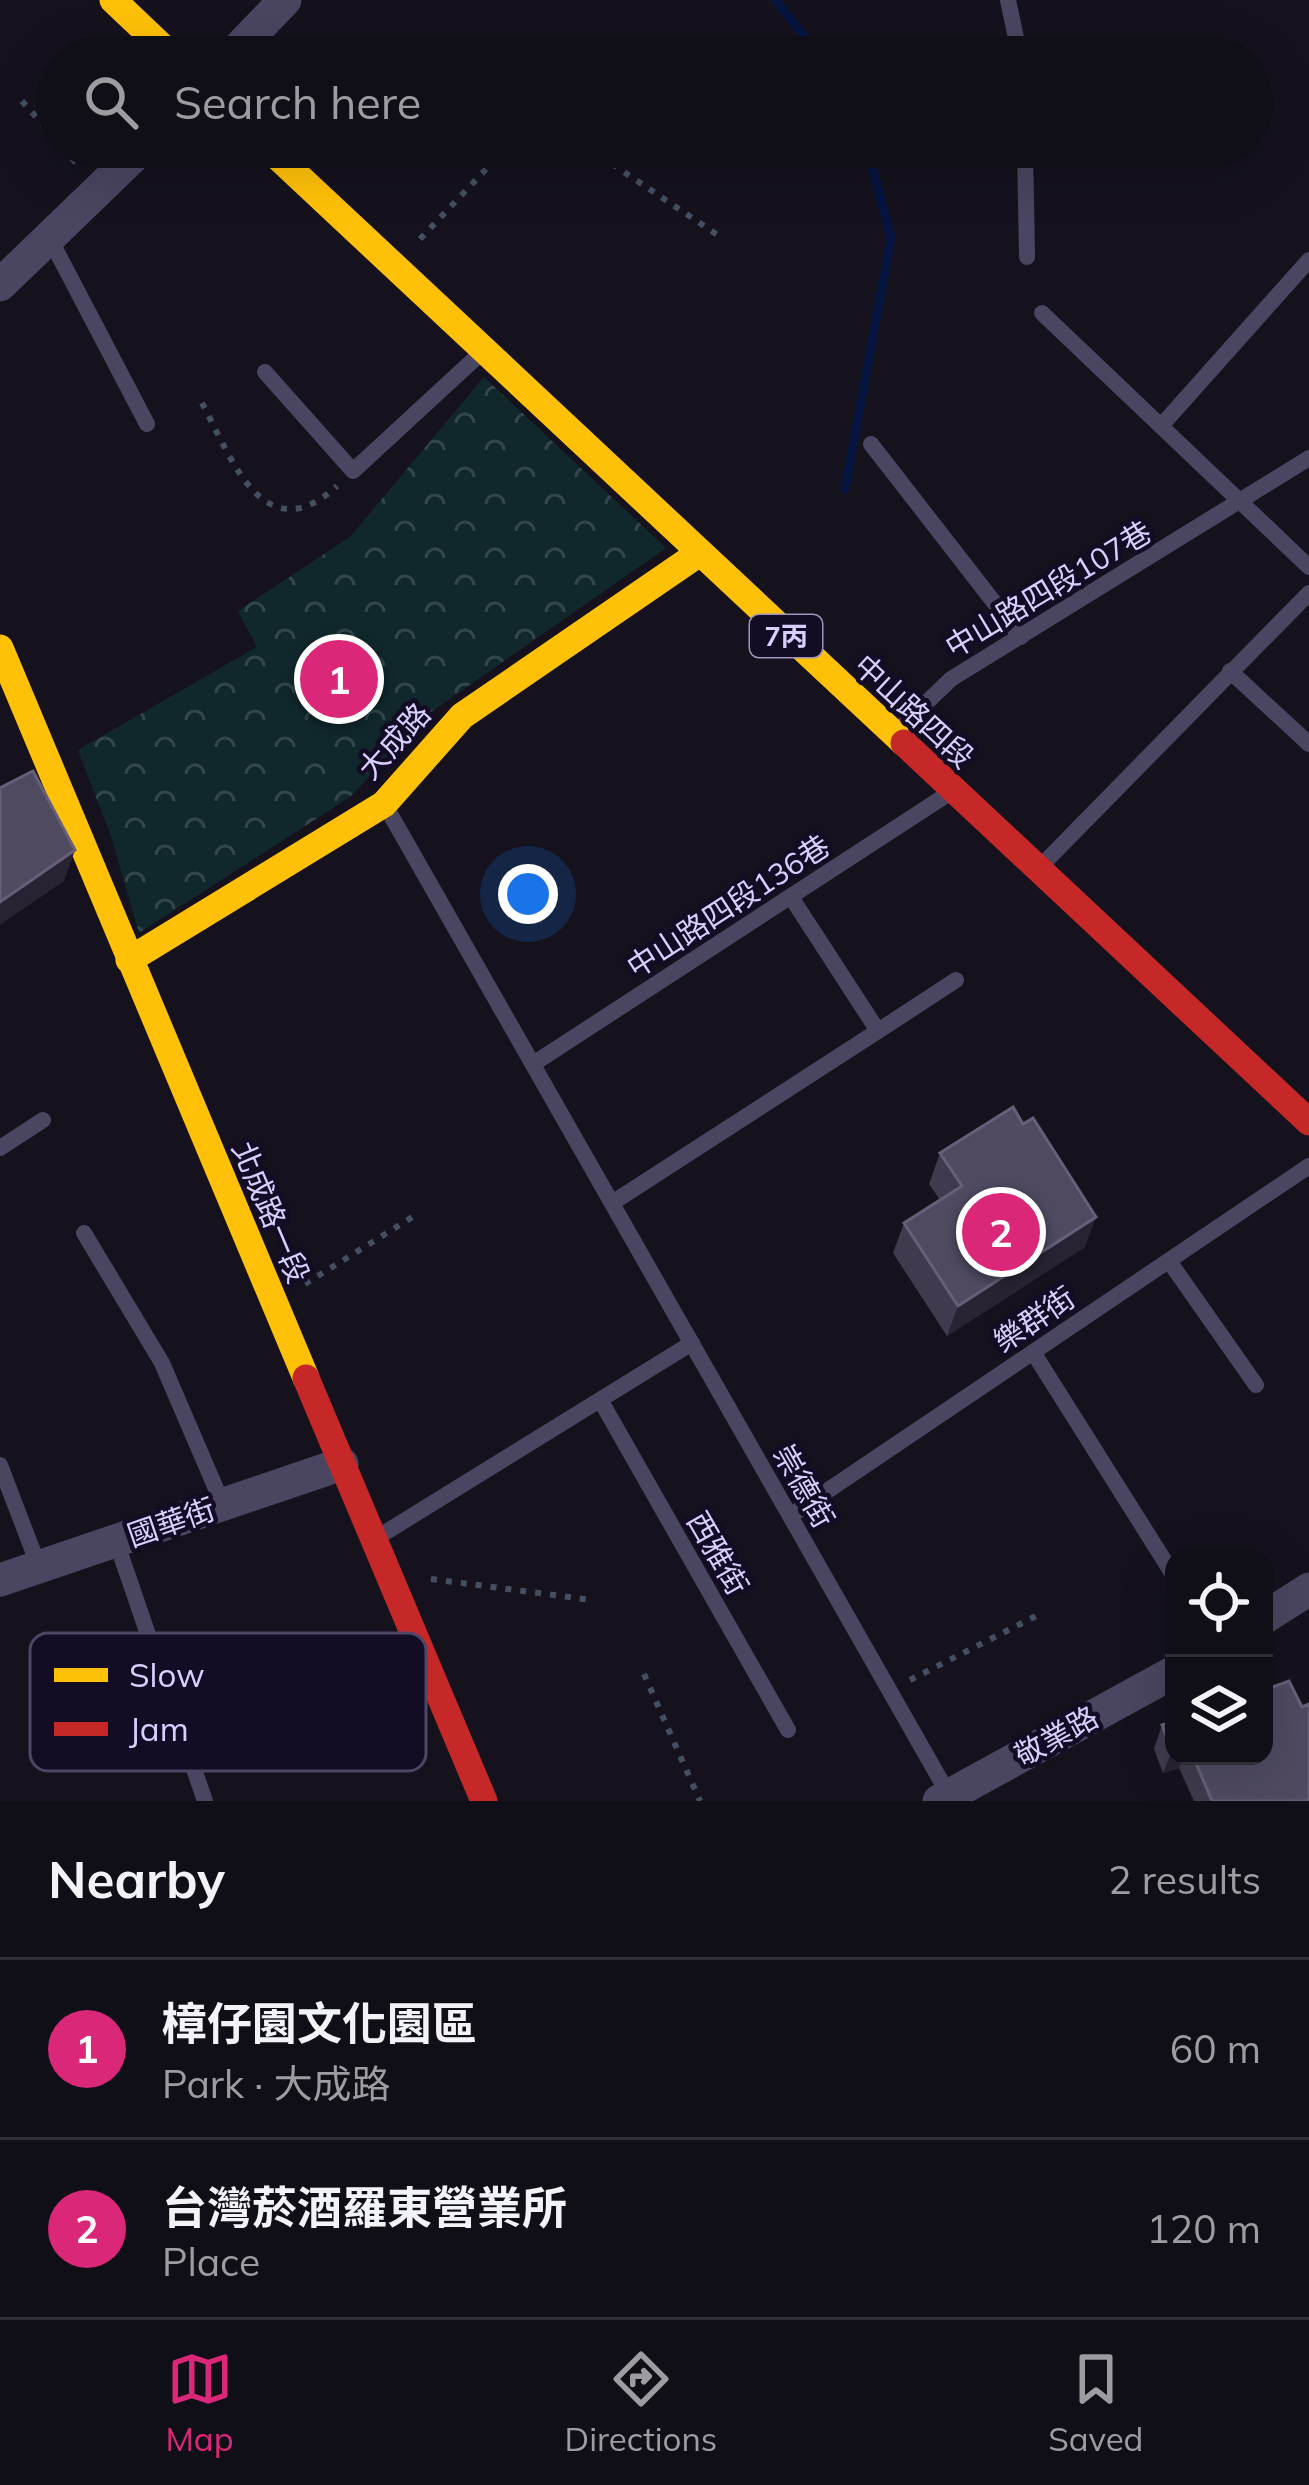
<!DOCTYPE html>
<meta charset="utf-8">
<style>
:root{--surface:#100e16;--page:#19171f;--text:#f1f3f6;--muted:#9c9ca1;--line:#302e35;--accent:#db2777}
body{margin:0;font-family:Mulish,"Noto Sans TC",sans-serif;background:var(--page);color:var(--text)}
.controls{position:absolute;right:36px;bottom:36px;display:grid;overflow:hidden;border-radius:24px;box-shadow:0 12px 48px #0002}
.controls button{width:108px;height:108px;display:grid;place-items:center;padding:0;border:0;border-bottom:3px solid var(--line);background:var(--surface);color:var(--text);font:60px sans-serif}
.you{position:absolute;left:528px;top:894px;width:42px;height:42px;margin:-30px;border:9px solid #fff;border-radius:50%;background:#1a73e8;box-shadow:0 0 0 18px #1a73e833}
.badge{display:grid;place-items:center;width:78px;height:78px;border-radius:50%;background:var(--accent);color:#fff;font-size:39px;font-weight:700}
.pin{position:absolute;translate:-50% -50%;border:6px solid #fff;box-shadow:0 3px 12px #0006}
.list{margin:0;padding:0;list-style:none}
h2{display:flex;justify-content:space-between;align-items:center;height:156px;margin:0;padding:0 48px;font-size:51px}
h2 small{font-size:39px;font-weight:400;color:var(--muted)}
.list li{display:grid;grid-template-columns:78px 1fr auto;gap:36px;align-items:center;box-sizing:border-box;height:180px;padding:0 48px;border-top:3px solid var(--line)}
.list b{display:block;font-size:45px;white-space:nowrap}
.list p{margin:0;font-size:39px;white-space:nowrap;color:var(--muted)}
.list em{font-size:39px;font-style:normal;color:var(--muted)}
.icon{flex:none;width:66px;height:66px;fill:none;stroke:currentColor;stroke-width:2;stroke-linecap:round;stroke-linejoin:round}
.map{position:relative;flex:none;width:1309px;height:1801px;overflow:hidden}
.search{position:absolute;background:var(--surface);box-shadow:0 12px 48px #0002;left:36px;right:36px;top:36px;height:132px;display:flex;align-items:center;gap:30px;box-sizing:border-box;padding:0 42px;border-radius:66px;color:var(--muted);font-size:45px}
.sheet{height:516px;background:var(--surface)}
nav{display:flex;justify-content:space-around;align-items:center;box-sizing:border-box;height:168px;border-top:3px solid var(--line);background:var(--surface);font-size:33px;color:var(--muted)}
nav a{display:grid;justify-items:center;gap:6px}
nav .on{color:var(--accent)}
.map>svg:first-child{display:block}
.park{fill:url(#park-crowns)}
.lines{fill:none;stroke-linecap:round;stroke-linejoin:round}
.stream{stroke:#061540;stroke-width:9}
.path{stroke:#445061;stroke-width:6;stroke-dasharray:6 9;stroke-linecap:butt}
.lane{stroke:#4a4560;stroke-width:16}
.street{stroke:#4a4560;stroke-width:33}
.slow{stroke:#ffc107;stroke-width:27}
.jam{stroke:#c62828;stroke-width:27}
.wall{fill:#3f3a4d}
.shaded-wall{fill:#272332}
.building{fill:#4f4a60;stroke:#655f79;stroke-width:3}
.labels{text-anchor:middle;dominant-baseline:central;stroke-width:9;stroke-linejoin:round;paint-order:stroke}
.shield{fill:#130c24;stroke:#9e94bd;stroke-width:3}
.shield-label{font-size:27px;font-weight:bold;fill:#d9cfff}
.street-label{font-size:30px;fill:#d9cfff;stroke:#130c24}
.key{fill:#130c24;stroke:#4e4666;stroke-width:3}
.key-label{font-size:33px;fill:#d9cfff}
</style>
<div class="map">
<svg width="1309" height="1801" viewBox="0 0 1309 1801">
<defs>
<pattern id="park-crowns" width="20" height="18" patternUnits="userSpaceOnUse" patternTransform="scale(3)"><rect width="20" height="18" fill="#10282c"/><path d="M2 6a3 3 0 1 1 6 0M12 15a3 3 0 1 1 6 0" fill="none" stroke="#32464c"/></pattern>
</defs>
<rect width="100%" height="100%" fill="#15121e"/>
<!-- park -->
<polygon class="park" points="484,377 666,548 431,712 350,797 139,933 111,836 78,750 257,647 238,611 350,537"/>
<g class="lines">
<!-- stream -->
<g class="stream">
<polyline points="775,0 821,57"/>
<polyline points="845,489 891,238 867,147"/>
</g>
<!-- path -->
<g class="path">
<polyline points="22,101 57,141"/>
<polyline points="62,147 78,165"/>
<polyline points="587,147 722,238"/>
<polyline points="420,239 507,147"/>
<path d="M202 403C232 459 264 553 337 486"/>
<polyline points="305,1284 419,1213"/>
<polyline points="431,1579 592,1600"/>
<polyline points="644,1674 700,1801"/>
<polyline points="910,1680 1040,1614"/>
</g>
<!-- lane -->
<g class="lane">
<polyline points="1008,0 1020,57"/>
<polyline points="1025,147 1027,257"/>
<polyline points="49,237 147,424"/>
<polyline points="1042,313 1309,567"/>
<polyline points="265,372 353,471 481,353"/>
<polyline points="1161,426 1309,260"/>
<polyline points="871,444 1021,637"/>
<polyline points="1230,671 1309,744"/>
<polyline points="896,732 951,679 1309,458"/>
<polyline points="385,805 949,1795"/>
<polyline points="1041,866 1309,593"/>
<polyline points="878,1031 956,980"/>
<polyline points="533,1064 951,792"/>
<polyline points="0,1148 43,1120"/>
<polyline points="612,1203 878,1031 791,897"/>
<polyline points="84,1233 162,1363 223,1505"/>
<polyline points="1169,1261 1256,1385"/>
<polyline points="1033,1352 1174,1576"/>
<polyline points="602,1403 788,1730"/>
<polyline points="0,1465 39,1567"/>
<polyline points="790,1516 1309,1166"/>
<polyline points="378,1537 692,1343"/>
<polyline points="116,1541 205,1801"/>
</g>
<!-- street -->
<g class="street">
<polyline points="230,57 285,0"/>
<polyline points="0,285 143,147"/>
<polyline points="0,1580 342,1464"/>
<polyline points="1264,1618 1309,1589"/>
<polyline points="939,1801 1174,1672"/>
</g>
<!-- slow -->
<g class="slow">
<polyline points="113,0 173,57"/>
<polyline points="267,147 904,743"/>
<polyline points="0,648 306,1378"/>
<polyline points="129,960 384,804 462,716 698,554"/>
</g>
<!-- jam -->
<g class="jam">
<polyline points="904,743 1309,1122"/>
<polyline points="306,1378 484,1801"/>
</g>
</g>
<!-- wall -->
<g class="wall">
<polygon points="940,1153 1085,1247 947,1336 893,1253 904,1223 940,1200 929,1184"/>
<polygon points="1302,1707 1309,1801 1194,1801 1179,1768 1163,1773 1154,1749 1162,1725 1174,1756 1264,1756"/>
</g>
<!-- shaded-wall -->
<g class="shaded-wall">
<polygon points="75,850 64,881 0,925 0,902"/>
<polygon points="1096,1217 1085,1247 947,1336 958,1306"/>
<polygon points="1174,1749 1174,1756 1184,1756 1179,1768 1163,1773 1172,1750"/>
</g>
<!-- building -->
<g class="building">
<polygon points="33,771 75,850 0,902 0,788"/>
<polygon points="1013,1107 1023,1124 1033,1118 1096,1217 958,1306 904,1223 962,1186 940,1153"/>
<polygon points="1289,1681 1302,1707 1309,1704 1309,1801 1212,1801 1193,1756 1264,1756 1264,1690"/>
<polygon points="1174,1721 1174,1749 1172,1750 1162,1725"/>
</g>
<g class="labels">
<!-- shield labels -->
<rect class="shield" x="750" y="615" width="72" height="42" rx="9"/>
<g class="shield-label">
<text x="786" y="636">7丙</text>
</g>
<!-- street labels -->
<g class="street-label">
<text transform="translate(1048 589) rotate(-31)">中山路四段107巷</text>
<text transform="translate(914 711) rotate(43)">中山路四段</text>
<text transform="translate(394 741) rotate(-48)">大成路</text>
<text transform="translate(728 906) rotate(-33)">中山路四段136巷</text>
<text transform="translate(271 1212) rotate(67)">北成路一段</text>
<text transform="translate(1034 1319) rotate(-34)">樂群街</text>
<text transform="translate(804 1486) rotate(60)">崇德街</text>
<text transform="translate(171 1522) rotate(-19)">國華街</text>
<text transform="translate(718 1553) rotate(60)">西雅街</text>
<text transform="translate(1056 1736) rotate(-29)">敬業路</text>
</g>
</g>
<!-- legend -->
<rect x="30" y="1633" width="396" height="138" rx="18" class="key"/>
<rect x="54" y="1668" width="54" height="14" fill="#ffc107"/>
<rect x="54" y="1722" width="54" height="14" fill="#c62828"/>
<g class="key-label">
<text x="129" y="1687">Slow</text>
<text x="129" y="1741">Jam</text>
</g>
</svg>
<div class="controls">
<button><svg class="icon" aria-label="locate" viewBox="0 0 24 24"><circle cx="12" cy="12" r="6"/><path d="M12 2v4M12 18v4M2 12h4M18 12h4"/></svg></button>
<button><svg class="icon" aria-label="layers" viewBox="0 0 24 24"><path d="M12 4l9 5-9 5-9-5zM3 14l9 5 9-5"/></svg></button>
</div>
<div class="you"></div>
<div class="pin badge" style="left:339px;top:679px">1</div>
<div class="pin badge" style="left:1001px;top:1232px">2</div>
<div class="search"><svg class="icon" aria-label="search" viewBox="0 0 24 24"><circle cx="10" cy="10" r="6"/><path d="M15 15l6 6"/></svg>Search here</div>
</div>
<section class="sheet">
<h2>Nearby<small>2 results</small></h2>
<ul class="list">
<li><span class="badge">1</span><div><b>樟仔園文化園區</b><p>Park · 大成路</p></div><em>60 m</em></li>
<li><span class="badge">2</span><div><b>台灣菸酒羅東營業所</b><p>Place</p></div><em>120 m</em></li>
</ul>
</section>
<nav>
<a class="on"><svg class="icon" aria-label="map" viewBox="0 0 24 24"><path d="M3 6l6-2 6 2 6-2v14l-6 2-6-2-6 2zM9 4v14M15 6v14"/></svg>Map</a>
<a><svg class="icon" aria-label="directions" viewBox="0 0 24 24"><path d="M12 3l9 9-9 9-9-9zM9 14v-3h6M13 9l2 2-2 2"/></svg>Directions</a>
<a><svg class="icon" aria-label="saved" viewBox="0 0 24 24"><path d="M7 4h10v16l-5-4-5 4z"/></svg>Saved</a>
</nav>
